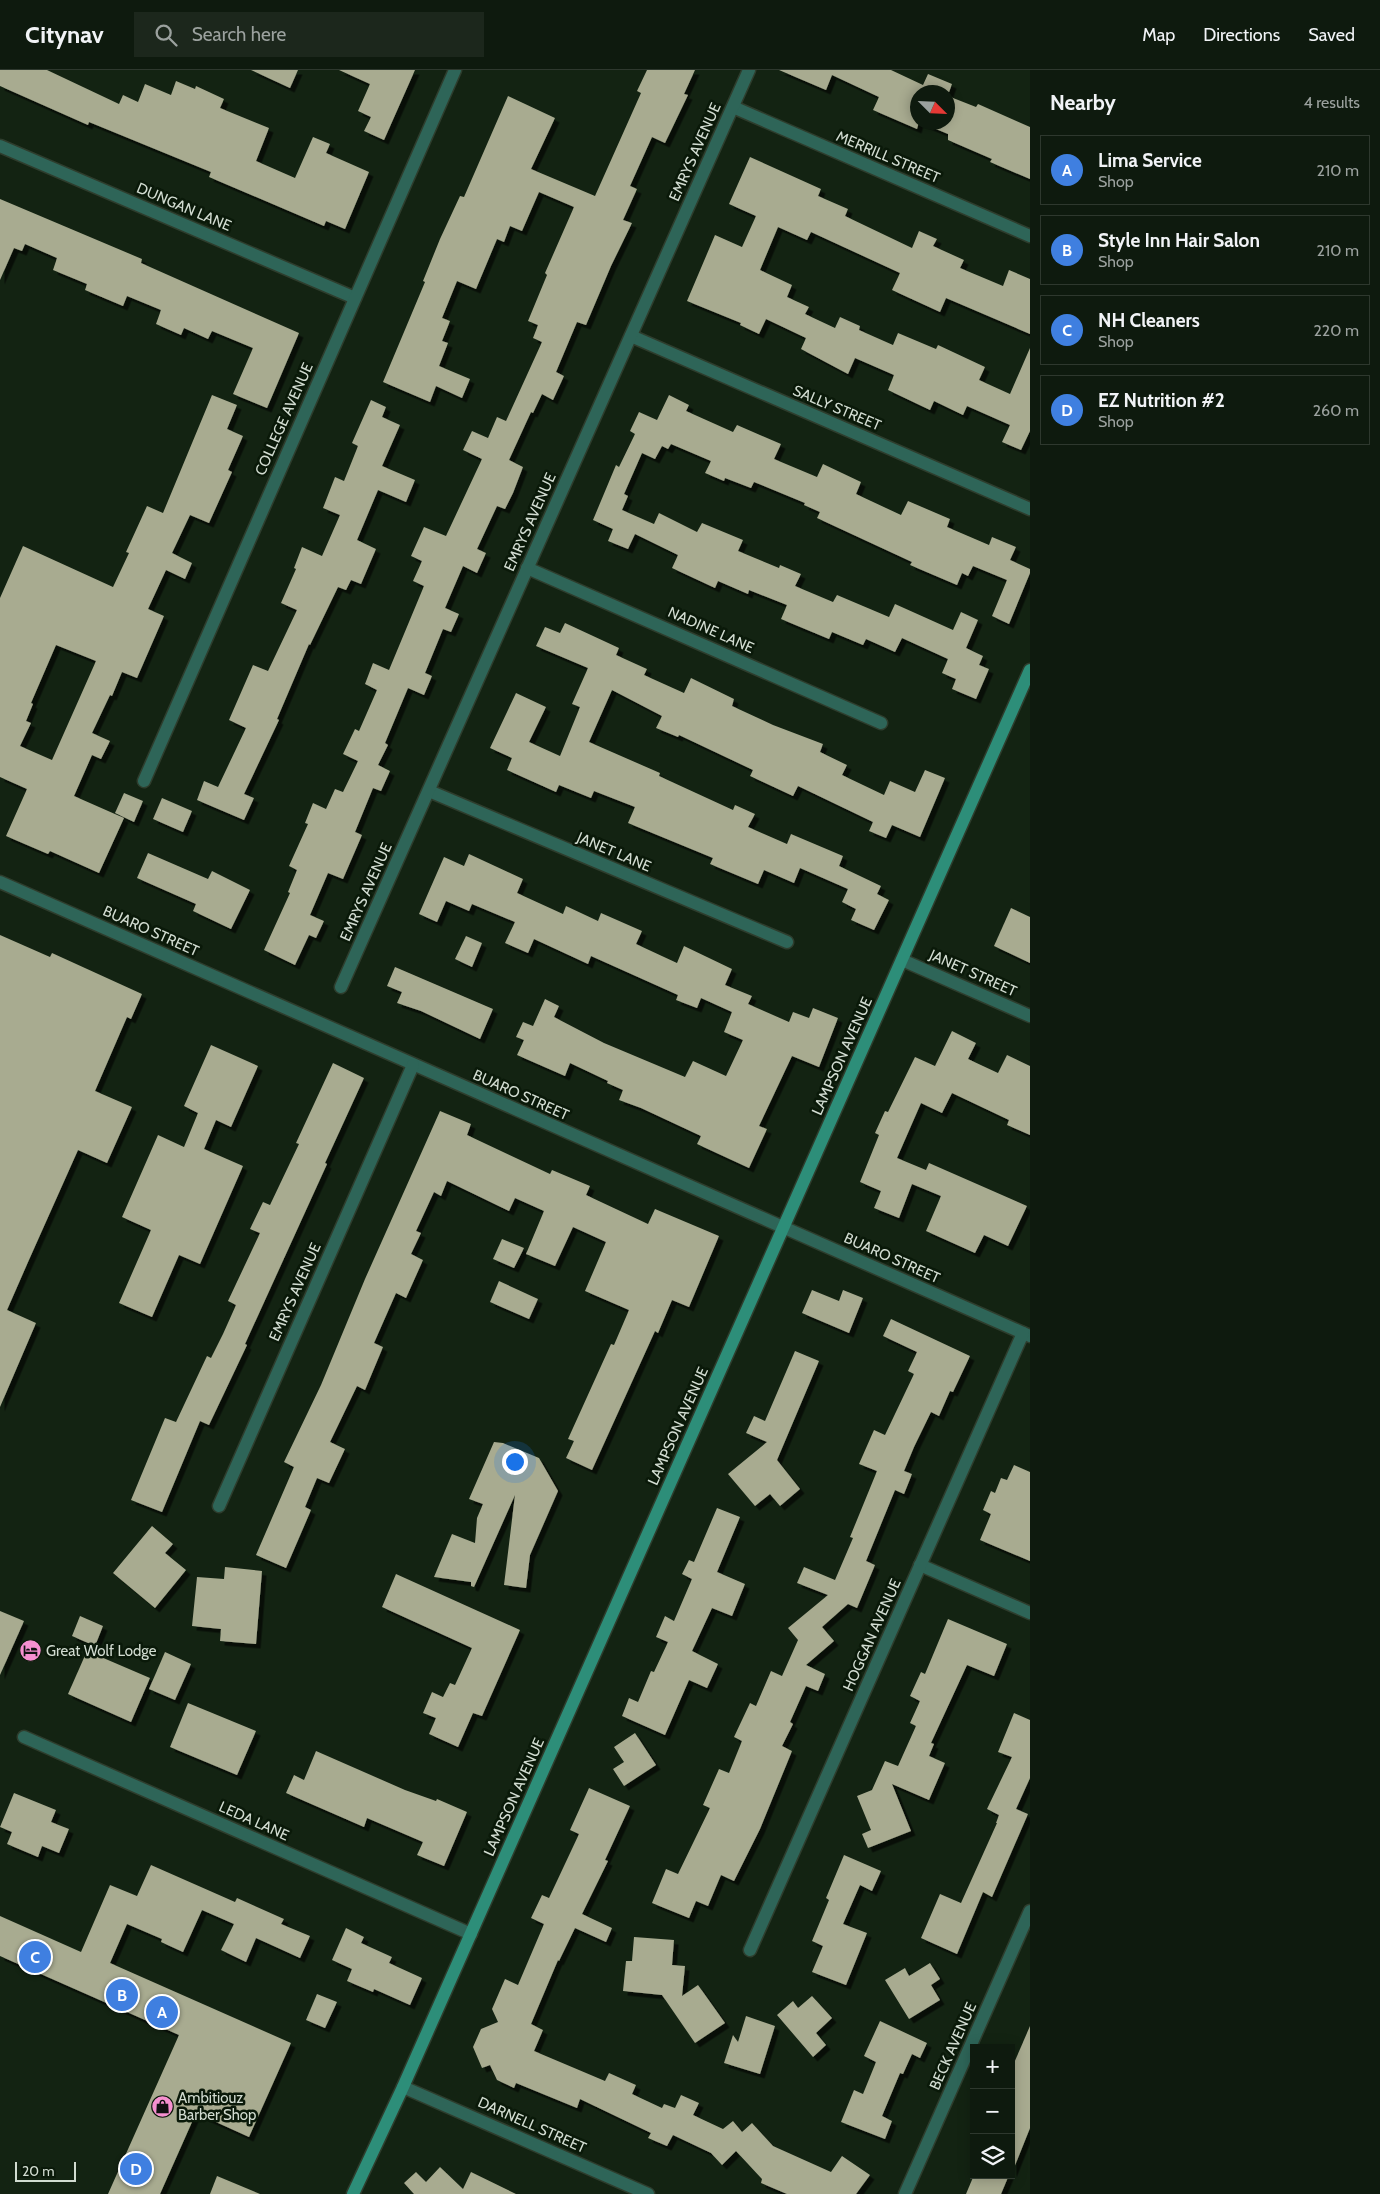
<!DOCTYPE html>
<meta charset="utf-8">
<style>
:root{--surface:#0e1a0e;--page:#1c271c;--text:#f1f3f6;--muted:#9ba19e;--line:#2e382e;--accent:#f690d0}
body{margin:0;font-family:Cabin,sans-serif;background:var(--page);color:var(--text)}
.controls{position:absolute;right:15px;bottom:15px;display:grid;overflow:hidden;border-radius:0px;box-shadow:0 2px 12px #0003}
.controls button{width:45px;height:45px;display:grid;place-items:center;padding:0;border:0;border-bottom:1px solid var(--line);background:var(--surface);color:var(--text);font:25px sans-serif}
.compass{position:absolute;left:910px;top:15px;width:45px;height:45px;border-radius:50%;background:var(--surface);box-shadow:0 2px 12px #0003;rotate:114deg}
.scale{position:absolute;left:15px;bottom:12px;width:61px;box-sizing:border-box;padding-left:5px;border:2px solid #d2dcd1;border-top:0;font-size:14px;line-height:18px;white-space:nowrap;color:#d2dcd1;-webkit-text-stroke:4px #0a1909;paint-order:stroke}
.you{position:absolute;left:514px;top:1391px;width:18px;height:18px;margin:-12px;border:4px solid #fff;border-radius:50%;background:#1a73e8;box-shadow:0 0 0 8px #1a73e833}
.badge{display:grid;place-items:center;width:32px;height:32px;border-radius:50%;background:var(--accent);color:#fff;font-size:16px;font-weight:700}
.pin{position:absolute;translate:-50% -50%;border:2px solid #fff;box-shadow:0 1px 5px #0006}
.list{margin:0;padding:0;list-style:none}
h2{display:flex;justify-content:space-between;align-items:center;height:65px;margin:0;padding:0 20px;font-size:21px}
h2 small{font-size:16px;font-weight:400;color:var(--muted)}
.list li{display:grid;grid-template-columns:32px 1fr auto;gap:15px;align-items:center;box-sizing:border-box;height:70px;margin:0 10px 10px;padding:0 10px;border:1px solid var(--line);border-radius:0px}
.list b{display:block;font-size:19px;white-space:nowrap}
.list p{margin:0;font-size:16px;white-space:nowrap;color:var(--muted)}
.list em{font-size:16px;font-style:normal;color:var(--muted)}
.icon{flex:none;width:28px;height:28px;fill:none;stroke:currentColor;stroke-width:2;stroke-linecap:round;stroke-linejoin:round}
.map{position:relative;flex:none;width:1030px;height:2124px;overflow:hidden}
header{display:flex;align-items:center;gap:30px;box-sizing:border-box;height:70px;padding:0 25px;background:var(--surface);border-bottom:1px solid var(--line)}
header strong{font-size:24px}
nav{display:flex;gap:28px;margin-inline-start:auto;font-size:18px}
.search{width:350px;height:45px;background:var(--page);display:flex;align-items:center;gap:12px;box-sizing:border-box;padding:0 18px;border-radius:0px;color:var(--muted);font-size:19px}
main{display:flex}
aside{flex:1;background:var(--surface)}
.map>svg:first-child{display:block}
.building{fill:#a8ab90;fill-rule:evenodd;filter:url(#shadow)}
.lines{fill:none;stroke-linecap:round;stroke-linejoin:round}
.street-casing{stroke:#2e3d2d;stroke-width:15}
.secondary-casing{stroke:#2e3d2d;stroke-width:15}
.street{stroke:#2e6558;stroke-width:12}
.secondary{stroke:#2d8e79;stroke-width:12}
.labels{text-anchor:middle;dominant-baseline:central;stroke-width:5;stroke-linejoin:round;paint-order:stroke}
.street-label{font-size:15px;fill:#d2dcd1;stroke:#0a1909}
.poi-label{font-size:15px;fill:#d2dcd1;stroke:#0a1909;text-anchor:start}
</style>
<header>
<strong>Citynav</strong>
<div class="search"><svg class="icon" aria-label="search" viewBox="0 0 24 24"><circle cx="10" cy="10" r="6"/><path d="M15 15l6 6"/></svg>Search here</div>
<nav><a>Map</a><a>Directions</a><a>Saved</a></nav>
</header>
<main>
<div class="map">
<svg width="1030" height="2124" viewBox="0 0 1030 2124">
<defs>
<filter id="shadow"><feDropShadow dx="4.5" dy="4.5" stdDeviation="0" flood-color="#0009"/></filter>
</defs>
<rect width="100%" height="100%" fill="#132312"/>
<!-- building -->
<g class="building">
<polygon points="0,0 47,0 119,34 123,25 138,32 145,14 171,25 176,11 195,19 196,16 224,29 220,38 269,58 256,91 295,108 313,67 330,74 326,83 369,102 345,159 326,151 324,156 209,107 211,102 89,52 88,55 0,16"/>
<polygon points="251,0 298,0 290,18"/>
<polygon points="339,0 415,0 384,70 364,61 371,47 358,41 370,14"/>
<polygon points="647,0 695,0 684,24 688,25 665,73 652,67 630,116 637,119 623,150 632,153 611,196 586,255 577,252 556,302 564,306 553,330 542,324 533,343 531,342 509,390 523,397 513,423 505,439 497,436 477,479 486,483 477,503 463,496 445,538 459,544 451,562 443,559 425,603 432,606 424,625 408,618 385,673 388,675 378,695 390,701 381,721 373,718 355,762 362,765 343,809 328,803 310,845 324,851 316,868 309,865 295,895 264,880 290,823 288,822 297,800 289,796 308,754 305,753 313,733 326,739 335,719 343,722 358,691 343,684 355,659 359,661 377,620 365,614 373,593 389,600 424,516 413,511 422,491 411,486 424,457 446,466 482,389 463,380 472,361 488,368 497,347 506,351 542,272 533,268 538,255 528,251 547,205 545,203 574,137 539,122 522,161 510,156 504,172 497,169 476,219 457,211 442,248 450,251 442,271 448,273 439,296 470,309 462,328 436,316 430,332 383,312 425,212 423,211 440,169 460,126 464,127 508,26 555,48 531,99 595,126 641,23 637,21"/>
<polygon points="779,0 891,0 923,15 928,4 952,14 948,25 948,22 918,22 919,52 917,59 873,40 879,27 832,5 826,20"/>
<polygon points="948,26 976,37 978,34 1030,57 1030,109 990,92 992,89 948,70 948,64 919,52 948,52"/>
<polygon points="750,87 821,119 818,126 848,139 845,146 912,178 919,161 937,169 933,176 964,190 960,198 1003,216 1009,200 1030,209 1030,264 946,228 940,242 892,220 900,203 811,162 807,170 778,157 760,200 792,215 787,227 809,237 805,244 835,258 840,247 860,256 859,260 893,275 898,263 936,279 938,275 985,297 979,310 1010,324 1030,278 1030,361 1021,380 1002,372 1010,355 967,336 963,345 934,331 930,340 888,320 894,305 855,288 848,304 801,279 806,268 766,249 759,264 740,255 741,253 687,231 715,165 742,177 756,146 729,134"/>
<polygon points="0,129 142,189 141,193 299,263 267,338 233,324 253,278 212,261 208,269 184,258 181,265 156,254 161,240 127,226 123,236 85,220 87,214 53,200 57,188 25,174 22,181 14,178 0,210"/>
<path d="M212 325 237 335 227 359 243 366 228 400 232 402 209 453 190 445 172 483 192 493 185 509 166 500 148 539 164 546 137 608 122 602 112 626 110 625 92 663 110 671 101 689 92 685 74 726 124 748 99 803 50 781 48 784 6 766 27 719 0 707V528L23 476 113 517 129 483 126 482 147 436 163 443ZM56 575 96 591 52 690 20 676 31 653 26 651 33 634 31 633Z"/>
<polygon points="669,325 689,335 686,341 733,362 737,355 781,374 774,389 817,407 823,394 861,412 856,424 901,445 908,431 950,449 947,457 989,475 992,467 1016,477 1010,490 1030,499 1030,503 1009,554 992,546 1007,510 973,496 968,506 962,503 957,515 910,495 912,492 817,448 820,442 804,435 805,433 754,412 751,418 725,408 724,411 705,403 711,391 671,374 668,379 662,376 655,389 642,383 624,424 628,426 622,440 654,454 659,443 697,462 702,453 743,470 738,481 779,498 780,495 801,504 795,516 833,532 837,525 889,547 895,534 953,560 961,542 978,550 966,578 983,586 979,595 989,599 976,629 952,619 956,609 942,603 948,589 902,568 895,582 866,569 863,575 832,562 829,569 781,549 787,535 749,520 748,524 718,511 715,518 672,498 678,485 635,464 628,479 608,471 613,459 593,450 616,395 619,397 635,364 630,361 639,342 657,350"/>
<polygon points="371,330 386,337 382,347 400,355 382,396 415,410 406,432 378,420 357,470 376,479 361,514 351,510 346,520 338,517 310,575 309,574 277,649 279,650 244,724 254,728 244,750 197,730 204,711 218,717 246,658 229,650 253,595 268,601 297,540 281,533 296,499 294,498 302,477 322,486 340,445 323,438 335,407 344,411 358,376 352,373"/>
<polygon points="565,553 619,578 616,585 647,599 644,605 684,623 691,608 734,629 732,636 773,655 823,674 820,682 847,695 842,705 884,725 890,711 915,722 925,700 945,708 920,767 892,755 886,768 869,761 873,752 798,716 793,726 750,706 753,700 679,665 678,667 656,658 662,646 612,620 589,672 660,703 659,706 733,740 735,735 755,744 748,757 787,774 791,764 843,786 839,796 881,816 877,824 889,830 874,860 851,850 856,839 842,832 848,819 800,798 794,813 764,800 758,814 710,794 713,788 628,753 635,737 594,721 591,728 559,715 556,722 507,700 512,688 490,678 516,623 546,637 529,672 560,686 580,637 572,634 588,598 536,576 545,557 560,563"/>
<polygon points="124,723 143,731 134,752 115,743"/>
<polygon points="162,728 192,741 183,762 153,749"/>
<polygon points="148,783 208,809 212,801 250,820 231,859 193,841 196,834 137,808"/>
<polygon points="469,784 523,809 517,823 563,844 566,836 598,851 601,843 642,861 636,874 677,893 684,876 732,899 725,915 752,926 748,934 789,952 793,942 809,948 813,938 838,948 819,997 792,986 759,1056 767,1059 749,1098 697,1074 701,1066 641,1038 619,1030 623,1020 607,1013 608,1011 570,993 565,1006 517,985 524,970 516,967 523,952 533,956 545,929 559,936 554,947 604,973 685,1007 693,991 726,1006 743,970 724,962 732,942 701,928 697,938 676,930 678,925 591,886 588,894 534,869 528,883 505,873 515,852 472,834 469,841 446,831 437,852 419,844 444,787 464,796"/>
<polygon points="1011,838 1030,847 1030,893 994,876"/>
<polygon points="0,865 50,887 52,883 142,924 131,949 127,947 95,1021 132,1037 107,1093 78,1080 28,1192 7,1240 36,1253 0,1337"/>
<polygon points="466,866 482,873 472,897 455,889"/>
<polygon points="395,897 493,939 480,969 421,941 397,933 402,922 387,916"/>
<polygon points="952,961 976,973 968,989 998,1003 1007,985 1030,996 1030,1065 1007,1055 1009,1050 952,1023 942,1043 921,1033 897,1088 926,1100 929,1093 1027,1136 1008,1176 984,1165 975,1183 926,1161 941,1126 912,1114 899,1148 874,1138 881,1121 860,1112 879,1065 875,1063 885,1041 888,1042 915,987 935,996"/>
<polygon points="211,975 258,996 231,1057 216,1050 204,1079 243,1096 200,1194 179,1185 152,1247 119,1233 151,1160 122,1147 158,1065 184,1077 198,1043 184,1036"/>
<polygon points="333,993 364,1008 325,1093 327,1094 245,1274 247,1275 209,1355 200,1351 162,1442 131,1430 165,1348 176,1352 207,1286 211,1288 223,1264 236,1235 228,1231 260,1163 250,1159 263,1132 270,1135 299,1074 296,1073"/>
<polygon points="440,1041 471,1054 467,1065 550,1104 552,1100 590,1116 586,1125 648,1154 655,1139 719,1166 689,1237 672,1230 658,1263 655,1261 592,1400 566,1388 574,1371 568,1369 611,1274 614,1275 629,1240 585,1221 606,1172 573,1157 555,1196 526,1184 544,1141 515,1128 509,1141 447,1111 441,1126 434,1122 416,1161 421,1163 411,1184 423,1190 406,1228 396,1223 374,1273 383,1277 365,1320 357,1316 330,1372 345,1379 329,1413 317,1408 305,1437 311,1440 286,1498 256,1485 294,1397 284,1392 321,1315 365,1209"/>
<polygon points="502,1169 524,1178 514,1198 493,1189"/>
<polygon points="499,1211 538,1229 529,1249 490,1232"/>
<polygon points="812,1220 839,1231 843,1220 863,1228 849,1263 802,1243"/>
<polygon points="891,1249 970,1286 953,1322 950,1321 939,1346 931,1342 914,1377 904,1401 912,1404 904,1424 895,1420 866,1491 875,1495 857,1538 848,1534 822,1557 834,1571 806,1595 825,1604 818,1621 806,1616 790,1652 793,1654 782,1676 792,1681 760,1759 734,1811 721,1805 708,1836 696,1831 689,1848 652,1833 666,1799 678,1804 710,1738 703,1735 719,1699 729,1703 742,1671 734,1667 750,1633 756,1636 771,1601 782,1606 798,1570 788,1558 828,1525 797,1513 804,1497 835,1510 853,1468 850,1467 877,1401 859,1394 874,1360 885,1365 914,1304 908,1301 917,1282 883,1266"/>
<polygon points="795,1281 819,1291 777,1390 800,1419 780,1436 770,1424 755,1436 728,1404 767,1372 746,1363 754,1346 765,1351"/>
<polygon points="494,1372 503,1373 539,1388 558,1421 530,1485 526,1518 504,1515 515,1425 474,1517 471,1516 471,1512 434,1507 452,1464 475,1473 477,1448 483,1434 469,1429"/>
<polygon points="1014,1395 1030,1402 1030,1491 980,1470 991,1444 983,1440 991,1421 995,1423 1001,1408 1007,1410"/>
<polygon points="717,1438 740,1447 717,1502 745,1514 732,1546 712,1538 692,1581 718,1594 707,1618 689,1610 665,1665 622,1646 629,1628 638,1632 651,1601 654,1602 668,1572 656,1567 665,1546 674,1551 692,1509 682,1504 689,1490 694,1492"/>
<polygon points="152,1456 173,1474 165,1483 186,1500 155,1538 113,1503"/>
<polygon points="225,1497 262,1501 256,1574 220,1571 221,1559 192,1556 197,1507 224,1509"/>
<polygon points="396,1504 520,1560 482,1646 473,1643 458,1677 429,1664 436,1648 423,1643 432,1622 443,1627 450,1613 455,1615 472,1578 382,1537"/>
<polygon points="0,1541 24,1551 0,1605"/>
<polygon points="80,1546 103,1556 95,1576 72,1566"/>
<polygon points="948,1549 1007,1574 994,1606 967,1595 931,1673 934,1674 929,1686 945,1693 929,1730 892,1714 911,1761 868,1778 862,1764 871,1760 857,1726 872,1720 885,1691 898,1696 916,1656 910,1653 920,1631 910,1626 921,1602 925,1604"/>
<polygon points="87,1581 150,1608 131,1652 68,1624"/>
<polygon points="165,1582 191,1594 175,1630 149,1619"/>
<polygon points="188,1633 256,1661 237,1705 170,1677"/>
<polygon points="1014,1643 1030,1650 1030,1708 1016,1739 1028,1744 992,1827 983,1822 957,1884 921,1868 940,1824 961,1833 997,1753 996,1753 999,1745 987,1739 1012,1687 998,1682"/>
<polygon points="635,1663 656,1695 624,1716 613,1699 624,1692 614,1677"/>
<polygon points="316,1681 405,1720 436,1731 437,1729 467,1742 444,1796 417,1785 423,1772 367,1748 364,1757 286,1723 294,1705 304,1710"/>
<polygon points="589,1718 630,1736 605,1790 608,1791 582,1844 612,1858 606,1872 575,1858 559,1891 558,1890 531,1954 543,1960 534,1981 605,2011 609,2003 636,2015 632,2024 662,2038 664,2034 675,2038 681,2025 699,2033 693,2045 723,2059 733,2051 742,2062 752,2053 773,2076 831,2102 842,2086 870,2105 856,2124 787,2124 761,2113 762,2109 736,2081 722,2095 711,2083 673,2065 667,2076 648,2068 651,2063 580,2029 577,2038 516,2013 514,2018 497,2010 490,1995 482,1998 473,1977 481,1959 498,1952 492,1939 505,1909 518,1915 544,1854 531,1848 542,1825 549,1828 579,1764 570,1760"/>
<polygon points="14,1723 56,1740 51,1752 69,1759 59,1783 42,1776 38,1787 7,1774 12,1762 0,1757"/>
<polygon points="844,1785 881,1801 872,1821 860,1815 843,1854 867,1863 846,1915 812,1902 823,1876 812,1871 829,1830 826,1828"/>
<polygon points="151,1795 235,1832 237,1828 284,1849 281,1854 310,1866 300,1888 256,1868 246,1892 221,1880 234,1854 202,1840 183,1882 161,1872 162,1869 127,1854 110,1893 291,1973 249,2067 196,2043 160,2124 108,2124 179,1965 0,1886 0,1846 81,1882 110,1815 137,1826"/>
<polygon points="346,1858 364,1867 361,1873 392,1887 389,1893 422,1908 410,1935 374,1919 373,1922 347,1911 352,1899 332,1890"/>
<polygon points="634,1867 674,1870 672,1895 685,1896 682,1926 698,1915 725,1953 695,1973 662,1925 623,1921 626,1891 632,1891"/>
<polygon points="930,1893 940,1909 931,1915 940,1930 909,1949 885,1910 905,1898 909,1906"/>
<polygon points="317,1924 337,1932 325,1958 306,1950"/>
<polygon points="812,1926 832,1948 816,1963 826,1975 813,1987 777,1945 793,1931 798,1938"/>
<polygon points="746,1946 775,1956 760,2004 724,1993 733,1965 738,1972"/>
<polygon points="880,1951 927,1973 920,1988 912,1984 903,2004 900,2003 882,2046 892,2051 885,2069 841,2052 854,2020 863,2024 876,1992 864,1986"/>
<polygon points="1030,1956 1030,2058 1012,2103 1011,2000"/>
<polygon points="440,2097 463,2119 471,2102 516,2124 414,2124 404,2113 416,2102 426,2112"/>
<polygon points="974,2105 1009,2105 1001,2124 966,2124"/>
<polygon points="217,2106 260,2124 210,2124"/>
</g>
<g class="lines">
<defs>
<g id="street">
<polyline points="733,37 1030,166"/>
<polyline points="0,76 355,228"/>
<polyline points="631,266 1030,439"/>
<polyline points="527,498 881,653"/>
<polyline points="144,711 455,0"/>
<polyline points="429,721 787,872"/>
<polyline points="0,812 1030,1266"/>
<polyline points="902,890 1030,946"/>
<polyline points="341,917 749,0"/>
<polyline points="219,1436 413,995"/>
<polyline points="920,1495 1030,1543"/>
<polyline points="24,1667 471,1864"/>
<polyline points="750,1880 1023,1263"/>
<polyline points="403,2017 648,2124"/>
<polyline points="905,2124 1030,1841"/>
</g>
<polyline id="secondary" points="353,2124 403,2017 1030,600"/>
</defs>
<!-- street casing -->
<use href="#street" class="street-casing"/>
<!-- secondary casing -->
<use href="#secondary" class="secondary-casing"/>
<!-- street -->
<use href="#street" class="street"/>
<!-- secondary -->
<use href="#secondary" class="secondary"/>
</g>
<!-- icons -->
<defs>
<symbol id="hotel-disc" viewBox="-11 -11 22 22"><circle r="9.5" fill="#f690d0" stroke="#0a1909"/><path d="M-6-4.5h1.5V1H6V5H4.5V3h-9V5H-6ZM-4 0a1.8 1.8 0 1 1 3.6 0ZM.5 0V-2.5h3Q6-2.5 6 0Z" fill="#111"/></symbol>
<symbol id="shop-disc" viewBox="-11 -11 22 22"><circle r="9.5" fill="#f690d0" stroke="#0a1909"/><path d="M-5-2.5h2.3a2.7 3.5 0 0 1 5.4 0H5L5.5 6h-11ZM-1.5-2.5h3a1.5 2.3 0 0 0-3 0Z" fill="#111"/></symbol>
</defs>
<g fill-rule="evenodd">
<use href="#hotel-disc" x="18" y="1568" width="25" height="25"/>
<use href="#shop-disc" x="150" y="2024" width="25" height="25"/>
</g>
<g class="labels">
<!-- street labels -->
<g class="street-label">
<text transform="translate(695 82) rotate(-66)">EMRYS AVENUE</text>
<text transform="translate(888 87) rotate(23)">MERRILL STREET</text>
<text transform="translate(184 137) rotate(23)">DUNGAN LANE</text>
<text transform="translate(837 338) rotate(23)">SALLY STREET</text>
<text transform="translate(284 349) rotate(-66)">COLLEGE AVENUE</text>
<text transform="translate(530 452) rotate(-66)">EMRYS AVENUE</text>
<text transform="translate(711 560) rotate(24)">NADINE LANE</text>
<text transform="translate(614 782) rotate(23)">JANET LANE</text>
<text transform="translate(366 822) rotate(-66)">EMRYS AVENUE</text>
<text transform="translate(151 861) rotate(24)">BUARO STREET</text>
<text transform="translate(973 903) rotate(24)">JANET STREET</text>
<text transform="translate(842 986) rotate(-66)">LAMPSON AVENUE</text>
<text transform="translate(521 1025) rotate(24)">BUARO STREET</text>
<text transform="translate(892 1188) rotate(24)">BUARO STREET</text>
<text transform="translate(295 1222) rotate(-66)">EMRYS AVENUE</text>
<text transform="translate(678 1356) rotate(-66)">LAMPSON AVENUE</text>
<text transform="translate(872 1565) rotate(-66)">HOGGAN AVENUE</text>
<text transform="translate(514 1727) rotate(-66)">LAMPSON AVENUE</text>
<text transform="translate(254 1751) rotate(24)">LEDA LANE</text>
<text transform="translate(953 1976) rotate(-66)">BECK AVENUE</text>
<text transform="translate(532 2055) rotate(24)">DARNELL STREET</text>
</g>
<!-- poi labels -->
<g class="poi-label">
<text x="46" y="1581">Great Wolf Lodge</text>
<text x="178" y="2028">Ambitiouz<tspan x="178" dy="17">Barber Shop</tspan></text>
</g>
</g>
</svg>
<div class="controls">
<button>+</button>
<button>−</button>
<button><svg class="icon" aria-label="layers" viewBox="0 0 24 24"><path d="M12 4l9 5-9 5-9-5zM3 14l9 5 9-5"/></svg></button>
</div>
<svg class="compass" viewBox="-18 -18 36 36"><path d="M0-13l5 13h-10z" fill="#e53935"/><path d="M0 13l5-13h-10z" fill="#9ba19e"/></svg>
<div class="scale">20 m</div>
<div class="you"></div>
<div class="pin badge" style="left:162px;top:1942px;background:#3f7fe0">A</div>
<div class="pin badge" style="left:122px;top:1925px;background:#3f7fe0">B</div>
<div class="pin badge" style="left:35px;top:1887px;background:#3f7fe0">C</div>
<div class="pin badge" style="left:136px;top:2099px;background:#3f7fe0">D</div>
</div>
<aside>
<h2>Nearby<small>4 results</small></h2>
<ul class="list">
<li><span class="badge" style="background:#3f7fe0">A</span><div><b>Lima Service</b><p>Shop</p></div><em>210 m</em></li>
<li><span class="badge" style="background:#3f7fe0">B</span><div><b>Style Inn Hair Salon</b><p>Shop</p></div><em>210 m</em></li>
<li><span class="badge" style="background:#3f7fe0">C</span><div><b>NH Cleaners</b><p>Shop</p></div><em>220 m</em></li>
<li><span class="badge" style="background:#3f7fe0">D</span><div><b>EZ Nutrition #2</b><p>Shop</p></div><em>260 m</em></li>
</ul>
</aside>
</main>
